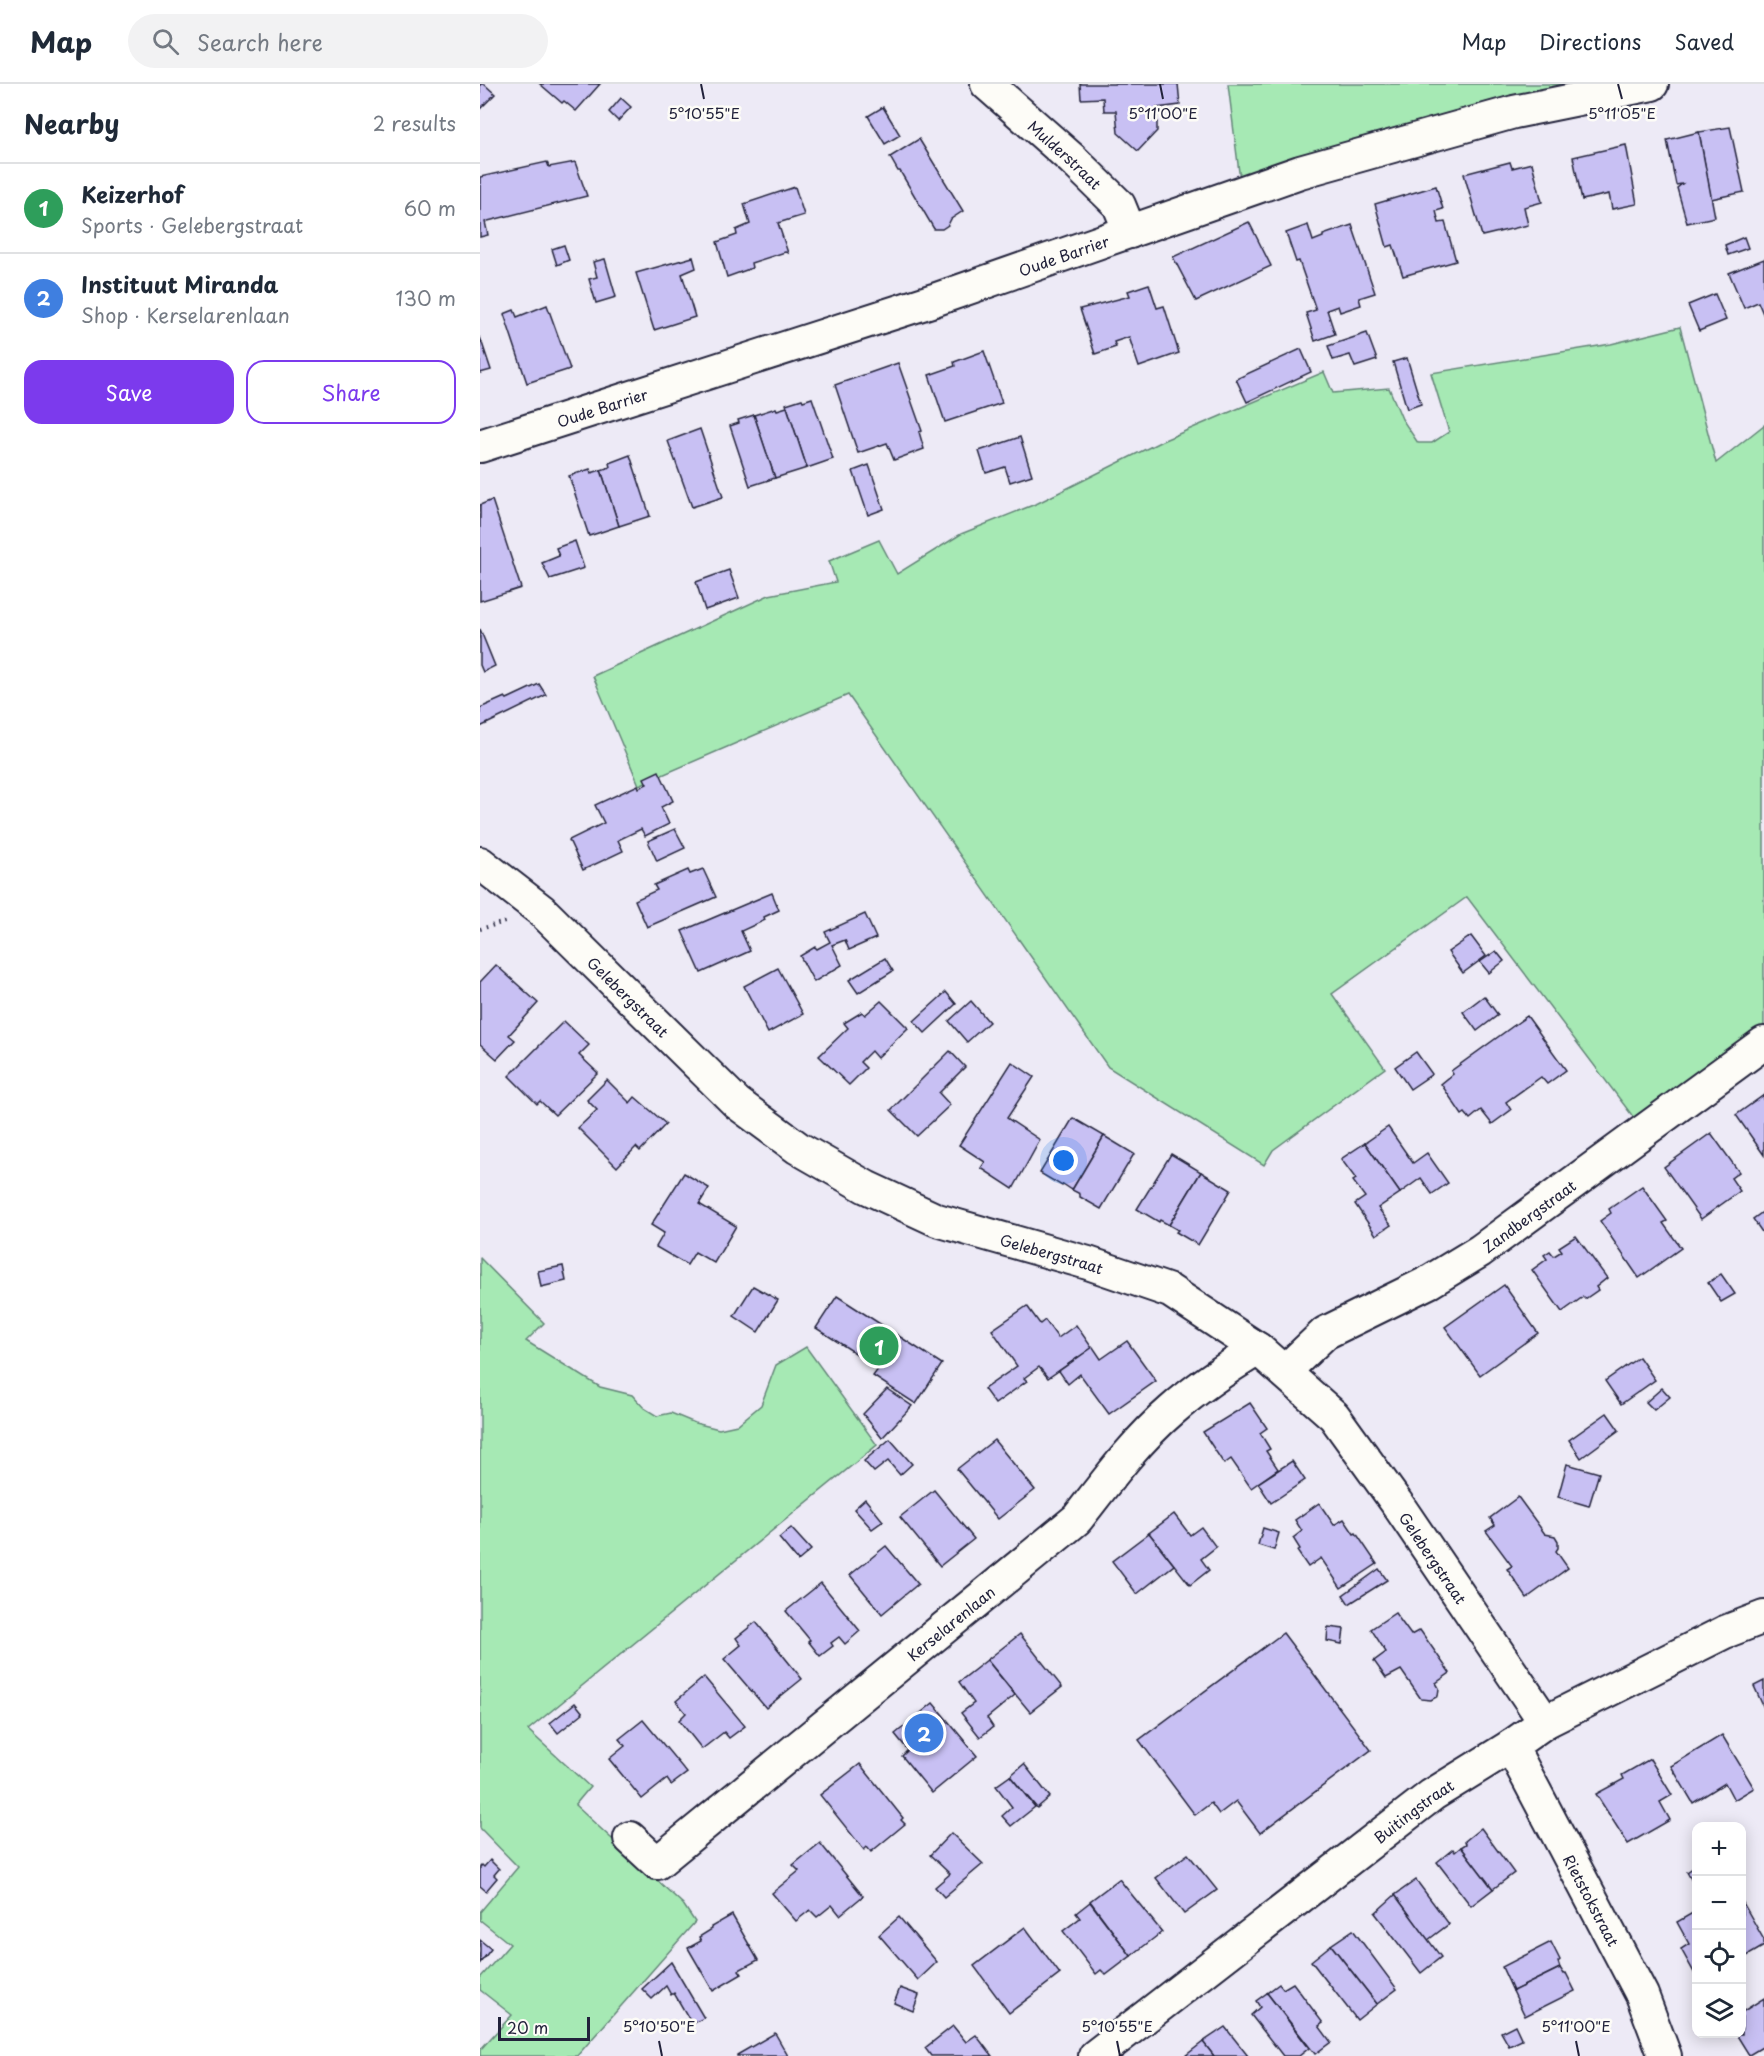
<!DOCTYPE html>
<meta charset="utf-8">
<style>
:root{--surface:#fff;--page:#f2f2f3;--text:#1f2937;--muted:#747a83;--line:#e0e1e3;--accent:#7c3aed}
body{margin:0;font-family:"Playpen Sans",sans-serif;background:var(--page);color:var(--text)}
.controls{position:absolute;right:18px;bottom:18px;display:grid;overflow:hidden;border-radius:12px;box-shadow:0 3px 15px #0003}
.controls button{width:54px;height:54px;display:grid;place-items:center;padding:0;border:0;border-bottom:2px solid var(--line);background:var(--surface);color:var(--text);font:30px sans-serif}
.scale{position:absolute;left:18px;bottom:15px;width:92px;box-sizing:border-box;padding-left:6px;border:3px solid #22223b;border-top:0;font-size:16px;line-height:21px;white-space:nowrap;color:#22223b;-webkit-text-stroke:4px #fdfcf7;paint-order:stroke}
.you{position:absolute;left:584px;top:1077px;width:21px;height:21px;margin:-15px;border:4px solid #fff;border-radius:50%;background:#1a73e8;box-shadow:0 0 0 9px #1a73e833}
.badge{display:grid;place-items:center;width:39px;height:39px;border-radius:50%;background:var(--accent);color:#fff;font-size:20px;font-weight:700}
.pin{position:absolute;translate:-50% -50%;border:3px solid #fff;box-shadow:0 2px 6px #0006}
.list{margin:0;padding:0;list-style:none}
h2{display:flex;justify-content:space-between;align-items:center;height:78px;margin:0;padding:0 24px;font-size:26px}
h2 small{font-size:20px;font-weight:400;color:var(--muted)}
.list li{display:grid;grid-template-columns:39px 1fr auto;gap:18px;align-items:center;box-sizing:border-box;height:90px;padding:0 24px;border-top:2px solid var(--line)}
.list b{display:block;font-size:22px;white-space:nowrap}
.list p{margin:0;font-size:20px;white-space:nowrap;color:var(--muted)}
.list em{font-size:20px;font-style:normal;color:var(--muted)}
.actions{display:flex;gap:12px;padding:18px 24px}
.actions a{flex:1;padding:14px 0;border:2px solid var(--accent);border-radius:18px;text-align:center;font-size:21px;color:var(--accent)}
.actions .main{background:var(--accent);color:#fff}
.icon{flex:none;width:33px;height:33px;fill:none;stroke:currentColor;stroke-width:2;stroke-linecap:round;stroke-linejoin:round}
.map{position:relative;flex:none;width:1284px;height:1972px;overflow:hidden}
header{display:flex;align-items:center;gap:36px;box-sizing:border-box;height:84px;padding:0 30px;background:var(--surface);border-bottom:2px solid var(--line)}
header strong{font-size:28px}
nav{display:flex;gap:33px;margin-inline-start:auto;font-size:21px}
.search{width:420px;height:54px;background:var(--page);display:flex;align-items:center;gap:15px;box-sizing:border-box;padding:0 21px;border-radius:33px;color:var(--muted);font-size:22px}
main{display:flex}
aside{flex:1;background:var(--surface)}
.map>svg:first-child{display:block}
.green{fill:#a6e9b4;stroke:#648678;stroke-width:1.5}
.building{fill:#c8c0f3;stroke:#22223b;stroke-width:1.5}
.lines{fill:none;stroke-linecap:round;stroke-linejoin:round}
.minor-casing{stroke:#22223b;stroke-width:36}
.path{stroke:#22223b;stroke-width:4;stroke-dasharray:1.5 4.5;stroke-linecap:butt}
.minor{stroke:#fdfcf7;stroke-width:32}
.ticks{fill:none;stroke:#22223b;stroke-width:2}
.labels{text-anchor:middle;dominant-baseline:central;stroke-width:5;stroke-linejoin:round;paint-order:stroke}
.street-label{font-size:15px;fill:#22223b;stroke:#fdfcf7}
.ticks-label{font-size:15px;text-anchor:middle;fill:#22223b;stroke:#fdfcf7;stroke-width:5;stroke-linejoin:round;paint-order:stroke}
</style>
<header>
<strong>Map</strong>
<div class="search"><svg class="icon" aria-label="search" viewBox="0 0 24 24"><circle cx="10" cy="10" r="6"/><path d="M15 15l6 6"/></svg>Search here</div>
<nav><a>Map</a><a>Directions</a><a>Saved</a></nav>
</header>
<main>
<aside>
<h2>Nearby<small>2 results</small></h2>
<ul class="list">
<li><span class="badge" style="background:#2e9e5b">1</span><div><b>Keizerhof</b><p>Sports · Gelebergstraat</p></div><em>60 m</em></li>
<li><span class="badge" style="background:#3f7fe0">2</span><div><b>Instituut Miranda</b><p>Shop · Kerselarenlaan</p></div><em>130 m</em></li>
</ul>
<div class="actions"><a class="main">Save</a><a>Share</a></div>
</aside>
<div class="map">
<svg width="1284" height="1972" viewBox="0 0 1284 1972">
<rect width="100%" height="100%" fill="#edeaf6"/>
<filter id="ink" filterUnits="userSpaceOnUse"><feTurbulence type="fractalNoise" baseFrequency=".0167" numOctaves="2"/><feDisplacementMap in="SourceGraphic" scale="12" xChannelSelector="R" yChannelSelector="G"/><feConvolveMatrix kernelMatrix="1 2 1 2 8 2 1 2 1" color-interpolation-filters="sRGB"/></filter>
<g filter="url(#ink)">
<!-- green -->
<g class="green">
<polygon points="748,0 1087,0 879,55 760,96"/>
<polygon points="1200,243 1236,379 1284,341 1284,944 1208,1000 1160,1042 987,813 852,910 905,984 793,1066 784,1081 628,983 368,611 159,701 113,592 289,511 356,498 349,477 399,456 417,490 481,450 558,419 682,357 844,288 853,309 909,304 922,335 938,359 952,359 969,348 951,289 1131,260"/>
<polygon points="0,1174 64,1239 46,1257 120,1303 152,1311 164,1324 177,1332 191,1329 215,1339 239,1345 257,1341 281,1321 296,1281 326,1263 397,1361 48,1646 110,1703 95,1721 203,1820 215,1838 97,1972 0,1972 0,1966 32,1931 0,1906 0,1894 30,1860 0,1836 0,1828 38,1783 0,1744"/>
</g>
<!-- building -->
<g class="building">
<polygon points="0,0 4,0 15,10 0,25"/>
<polygon points="60,0 120,0 96,27 84,17 82,19"/>
<polygon points="600,0 698,0 700,21 677,24 677,47 658,67 638,49 636,27 624,27 623,14 601,15"/>
<polygon points="141,14 151,23 138,37 129,28"/>
<polygon points="403,23 420,51 405,60 388,32"/>
<polygon points="1250,43 1264,108 1231,115 1219,48"/>
<polygon points="1219,48 1235,133 1207,139 1197,104 1202,100 1196,101 1187,56"/>
<polygon points="439,55 483,127 471,135 468,141 462,145 454,145 420,87 418,87 410,73"/>
<polygon points="1146,61 1157,120 1132,125 1129,110 1102,116 1093,73"/>
<polygon points="67,78 69,83 95,78 107,112 8,137 5,138 8,151 0,153 0,93"/>
<polygon points="1030,78 1032,84 1052,79 1062,118 1044,123 1048,141 1002,152 984,90"/>
<polygon points="956,102 963,125 956,127 959,139 965,138 976,177 923,192 913,161 907,163 895,120"/>
<polygon points="315,103 324,131 298,139 308,169 305,168 271,179 272,184 247,193 237,158 257,151 256,146 270,140 264,120"/>
<polygon points="769,138 791,182 716,217 693,173"/>
<polygon points="828,141 833,157 843,153 843,151 872,141 895,209 879,214 881,221 860,228 858,222 847,226 855,250 835,257 826,229 836,226 819,177 816,178 806,149"/>
<polygon points="1264,153 1268,164 1248,171 1245,161"/>
<polygon points="84,161 89,176 77,181 72,165"/>
<polygon points="213,173 216,184 202,190 215,233 174,246 156,189"/>
<polygon points="125,175 136,213 116,219 109,195 117,193 113,178"/>
<polygon points="1284,175 1284,232 1278,218 1264,224 1249,189"/>
<polygon points="669,200 677,224 684,222 699,269 659,283 649,253 634,258 636,263 615,270 600,225 650,212 648,207"/>
<polygon points="1235,210 1246,236 1219,247 1208,221"/>
<polygon points="67,221 90,285 47,299 24,230 34,226 37,233"/>
<polygon points="887,249 897,276 875,283 870,271 853,276 848,262"/>
<polygon points="0,253 11,286 0,289"/>
<polygon points="821,265 831,288 767,318 756,295"/>
<polygon points="504,267 522,319 465,338 449,291 475,282 474,278"/>
<polygon points="927,274 941,320 927,325 913,278"/>
<polygon points="418,279 442,347 439,348 444,365 414,376 407,359 378,369 355,301"/>
<polygon points="332,314 353,375 327,384 306,320 322,315 323,317"/>
<polygon points="307,323 327,384 295,394 274,331 296,324 297,326"/>
<polygon points="274,331 295,394 270,402 250,342 259,339 258,336"/>
<polygon points="220,345 243,413 212,423 188,357"/>
<polygon points="540,353 552,391 530,398 525,383 506,389 499,367"/>
<polygon points="150,371 170,432 139,442 121,386 130,383 129,379"/>
<polygon points="389,381 404,425 388,431 373,387"/>
<polygon points="110,385 111,389 121,386 139,442 109,452 89,392"/>
<polygon points="12,416 41,504 0,517 0,421"/>
<polygon points="95,457 104,484 70,495 62,479 79,472 76,464"/>
<polygon points="249,486 259,514 225,526 216,498"/>
<polygon points="0,545 15,582 3,588 0,581"/>
<polygon points="59,600 66,611 0,643 0,624 25,613 27,615"/>
<polygon points="179,687 193,717 181,723 189,740 165,752 161,745 138,756 143,767 103,786 89,756 124,739 115,721 158,701 159,704 167,700 164,694"/>
<polygon points="195,745 205,764 177,777 168,757"/>
<polygon points="223,785 236,813 167,843 155,816 177,806 174,801 208,786 210,790"/>
<polygon points="292,809 299,826 284,833 285,836 261,847 270,867 221,889 202,847"/>
<polygon points="385,830 396,854 369,866 365,856 352,861 362,881 334,898 320,872 335,863 337,865 350,858 345,848"/>
<polygon points="991,852 1006,872 983,889 968,868"/>
<polygon points="1016,867 1024,877 1009,889 1000,878"/>
<polygon points="405,874 413,887 378,909 369,896"/>
<polygon points="16,881 58,919 29,951 35,956 17,975 0,960 0,898"/>
<polygon points="298,884 323,930 288,949 264,902"/>
<polygon points="466,908 476,920 445,949 434,937"/>
<polygon points="1004,912 1018,931 997,947 983,928"/>
<polygon points="401,917 428,944 397,974 391,967 380,978 386,984 369,1001 339,972 368,944 364,939 382,928 385,931"/>
<polygon points="491,917 509,938 487,958 469,937"/>
<polygon points="1047,932 1086,986 1067,1000 1061,993 1026,1018 1031,1026 1012,1040 1001,1026 990,1035 985,1029 982,1031 961,1000 973,990 971,987"/>
<polygon points="84,937 109,961 99,971 118,989 75,1031 60,1017 57,1020 29,992"/>
<polygon points="470,967 485,983 459,1009 470,1021 437,1052 411,1026"/>
<polygon points="936,968 952,990 930,1005 915,983"/>
<polygon points="532,978 554,993 527,1034 560,1056 533,1105 501,1084 505,1078 479,1061"/>
<polygon points="127,996 150,1019 155,1013 186,1040 160,1067 156,1063 137,1083 98,1044 117,1026 107,1016"/>
<polygon points="1284,1011 1284,1071 1256,1031"/>
<polygon points="593,1034 624,1052 592,1106 583,1100 582,1102 560,1089"/>
<polygon points="908,1043 933,1079 947,1069 968,1099 952,1110 941,1094 920,1109 885,1059"/>
<polygon points="1231,1049 1259,1088 1251,1094 1260,1107 1221,1135 1184,1083"/>
<polygon points="624,1052 654,1070 621,1125 600,1113 600,1110 592,1106"/>
<polygon points="885,1059 920,1109 898,1124 911,1141 896,1151 875,1120 885,1113 873,1097 876,1095 861,1075"/>
<polygon points="691,1070 721,1088 689,1141 680,1136 679,1138 657,1125"/>
<polygon points="721,1088 751,1106 718,1161 696,1148 698,1146 689,1141"/>
<polygon points="204,1089 229,1104 219,1120 256,1142 234,1179 215,1168 207,1181 176,1163 184,1149 171,1141"/>
<polygon points="1162,1102 1187,1137 1183,1139 1201,1164 1159,1194 1120,1137 1131,1129 1129,1125"/>
<polygon points="1284,1127 1284,1151 1273,1135"/>
<polygon points="1096,1152 1127,1194 1116,1203 1118,1206 1105,1215 1103,1213 1082,1228 1052,1186 1067,1175 1064,1171 1070,1167 1074,1172 1082,1167 1079,1163"/>
<polygon points="83,1182 86,1197 61,1203 58,1187"/>
<polygon points="1241,1190 1255,1210 1241,1218 1228,1199"/>
<polygon points="1024,1201 1058,1249 1000,1291 965,1243"/>
<polygon points="273,1202 298,1216 278,1248 254,1232"/>
<polygon points="357,1212 462,1280 436,1320 393,1292 399,1284 336,1244"/>
<polygon points="547,1222 560,1240 565,1236 578,1254 596,1241 612,1264 568,1294 559,1283 544,1294 547,1297 515,1320 504,1305 537,1282 512,1246"/>
<polygon points="647,1257 676,1297 629,1330 600,1290 588,1300 579,1287 613,1263 621,1275"/>
<polygon points="1159,1273 1175,1296 1141,1320 1125,1297"/>
<polygon points="1182,1304 1190,1313 1174,1326 1166,1318"/>
<polygon points="407,1305 432,1322 402,1354 383,1330"/>
<polygon points="770,1319 787,1344 780,1349 790,1365 786,1367 798,1385 771,1404 751,1375 744,1380 723,1348"/>
<polygon points="1127,1329 1139,1346 1101,1374 1089,1356"/>
<polygon points="410,1355 432,1380 420,1391 408,1377 394,1388 384,1377"/>
<polygon points="514,1356 555,1406 518,1435 477,1385"/>
<polygon points="812,1377 825,1396 791,1419 778,1399"/>
<polygon points="1087,1380 1119,1389 1109,1422 1078,1413"/>
<polygon points="454,1406 494,1455 460,1482 420,1433"/>
<polygon points="1038,1413 1065,1450 1075,1452 1078,1457 1078,1464 1076,1467 1088,1484 1047,1514 1027,1485 1032,1482 1006,1447 1015,1441 1010,1434"/>
<polygon points="385,1415 403,1437 392,1445 374,1425"/>
<polygon points="839,1419 854,1441 864,1435 874,1450 876,1449 897,1480 861,1504 841,1474 828,1483 817,1467 820,1465 813,1454 822,1447 815,1436"/>
<polygon points="694,1430 710,1451 721,1443 736,1463 721,1475 729,1486 710,1501 669,1449"/>
<polygon points="311,1444 331,1466 318,1477 299,1454"/>
<polygon points="783,1444 799,1449 794,1466 778,1461"/>
<polygon points="669,1449 694,1481 657,1510 632,1477"/>
<polygon points="406,1462 438,1500 402,1530 370,1491"/>
<polygon points="899,1485 907,1496 869,1520 863,1511"/>
<polygon points="341,1499 380,1547 365,1560 359,1553 351,1559 353,1562 340,1572 328,1557 330,1556 306,1527"/>
<polygon points="915,1529 931,1551 940,1546 970,1589 956,1599 959,1604 958,1612 951,1616 941,1615 921,1586 906,1594 894,1577 906,1568 891,1545"/>
<polygon points="276,1538 322,1595 286,1624 244,1575 261,1561 256,1554"/>
<polygon points="848,1543 864,1545 862,1560 847,1557"/>
<polygon points="803,1549 891,1666 780,1749 756,1717 739,1730 731,1719 715,1731 659,1656"/>
<polygon points="540,1550 582,1603 550,1628 507,1576"/>
<polygon points="507,1576 535,1611 507,1634 513,1643 500,1653 481,1629 494,1619 479,1598"/>
<polygon points="224,1593 265,1642 249,1654 244,1648 222,1665 199,1636 206,1629 196,1617"/>
<polygon points="1284,1597 1284,1624 1274,1602"/>
<polygon points="95,1619 103,1629 78,1649 70,1639"/>
<polygon points="453,1619 497,1672 452,1709 422,1672 428,1666 415,1650"/>
<polygon points="163,1636 207,1689 191,1701 187,1695 162,1715 129,1675 145,1662 139,1655"/>
<polygon points="1242,1651 1274,1704 1254,1716 1245,1699 1213,1719 1191,1682"/>
<polygon points="1170,1675 1192,1711 1180,1718 1190,1736 1148,1760 1116,1710 1144,1695 1142,1691"/>
<polygon points="380,1680 423,1734 421,1736 425,1740 391,1768 387,1763 384,1766 340,1711"/>
<polygon points="544,1680 570,1713 557,1724 530,1692"/>
<polygon points="530,1692 555,1723 531,1742 522,1732 532,1723 516,1702"/>
<polygon points="1001,1744 1034,1789 1013,1805 981,1763 986,1760 985,1757"/>
<polygon points="471,1749 503,1780 464,1813 455,1803 470,1790 450,1771"/>
<polygon points="340,1759 383,1812 360,1831 352,1821 337,1833 330,1826 316,1837 292,1809 319,1787 313,1781"/>
<polygon points="981,1763 1013,1805 991,1822 957,1778 973,1765 975,1768"/>
<polygon points="708,1770 737,1806 704,1830 676,1794"/>
<polygon points="10,1776 19,1785 14,1791 17,1794 6,1807 0,1802 0,1783 2,1781 4,1783"/>
<polygon points="1216,1782 1216,1804 1207,1788"/>
<polygon points="639,1795 682,1848 651,1872 610,1817"/>
<polygon points="936,1796 969,1840 948,1856 915,1811"/>
<polygon points="915,1811 961,1873 941,1889 895,1829"/>
<polygon points="1262,1817 1284,1856 1284,1862 1262,1875"/>
<polygon points="610,1818 651,1872 626,1891 621,1886 616,1890 583,1847 600,1834 596,1829"/>
<polygon points="1216,1827 1216,1892 1201,1865 1209,1860 1197,1838"/>
<polygon points="252,1831 278,1876 259,1886 262,1890 233,1907 208,1864 221,1857 219,1853 232,1845 231,1843"/>
<polygon points="419,1833 457,1878 438,1896 399,1851"/>
<polygon points="545,1843 580,1890 529,1929 494,1882"/>
<polygon points="873,1846 917,1905 897,1920 851,1861"/>
<polygon points="0,1856 11,1865 0,1879"/>
<polygon points="1071,1858 1080,1876 1078,1878 1080,1884 1033,1907 1022,1883"/>
<polygon points="851,1861 897,1920 877,1936 831,1877"/>
<polygon points="191,1878 224,1934 212,1940 194,1909 191,1911 186,1902 172,1915 162,1905"/>
<polygon points="1080,1884 1084,1890 1086,1889 1095,1907 1045,1932 1033,1907"/>
<polygon points="813,1899 843,1939 839,1942 851,1958 835,1970 787,1909 799,1900 803,1905"/>
<polygon points="420,1904 439,1911 433,1927 414,1919"/>
<polygon points="787,1909 829,1964 819,1972 803,1972 771,1931 780,1923 776,1917"/>
<polygon points="1284,1914 1284,1962 1269,1971 1256,1950 1262,1950 1262,1928"/>
<polygon points="1035,1941 1042,1956 1029,1962 1021,1948"/>
<polygon points="473,1942 486,1958 496,1951 512,1972 451,1972 445,1964"/>
<polygon points="745,1943 768,1972 734,1972 723,1958"/>
<polygon points="295,1949 308,1972 257,1972 257,1971"/>
<polygon points="723,1958 734,1972 705,1972"/>
</g>
<g class="lines">
<defs>
<g id="minor">
<path id="s1" d="M507 0 592 75 639 121 650 148"/>
<path id="s2" d="M0 362 454 216 820 88 1034 28 1172 0"/>
<path id="s3" d="M0 779 62 827 257 1019 318 1064 386 1103 457 1136 608 1179 690 1207 778 1265 854 1332 916 1418 1065 1638"/>
<path id="s4" d="M805 1287 845 1249 949 1198 1000 1167 1284 959"/>
<path id="s5" d="M1031 1662 1162 1911 1185 1972"/>
<path id="s6" d="M150 1754 177 1779 597 1435C626 1398 655 1358 691 1327 718 1303 748 1283 778 1265"/>
<path id="s7" d="M615 1972 952 1711 1031 1662 1065 1638 1245 1548 1284 1533"/>
</g>
</defs>
<!-- minor casing -->
<use href="#minor" class="minor-casing"/>
<!-- path -->
<polyline class="path" points="0,845 25,838"/>
<!-- minor -->
<use href="#minor" class="minor"/>
</g>
</g>
<!-- ticks -->
<path class="ticks" d="M221 0 224 15M680 0 683 15M1138 0 1142 15M179 1957 182 1972M637 1957 640 1972M1096 1957 1099 1972"/>
<g class="labels">
<!-- street labels -->
<g class="street-label">
<text stroke="none"><textPath href="#s1" startOffset="105">Mulderstraat</textPath></text>
<text stroke="none"><textPath href="#s2" startOffset="614">Oude Barrier</textPath></text>
<text stroke="none"><textPath href="#s2" startOffset="128">Oude Barrier</textPath></text>
<text stroke="none"><textPath href="#s3" startOffset="200">Gelebergstraat</textPath></text>
<text stroke="none"><textPath href="#s4" startOffset="291">Zandbergstraat</textPath></text>
<text stroke="none"><textPath href="#s3" startOffset="704">Gelebergstraat</textPath></text>
<text stroke="none"><textPath href="#s3" startOffset="1208">Gelebergstraat</textPath></text>
<text stroke="none"><textPath href="#s6" startOffset="416">Kerselarenlaan</textPath></text>
<text stroke="none"><textPath href="#s7" startOffset="402">Buitingstraat</textPath></text>
<text stroke="none"><textPath href="#s5" startOffset="174">Rietstokstraat</textPath></text>
</g>
</g>
<g class="ticks-label">
<text x="224" y="35">5°10'55"E</text>
<text x="683" y="35">5°11'00"E</text>
<text x="1142" y="35">5°11'05"E</text>
<text x="179" y="1948">5°10'50"E</text>
<text x="637" y="1948">5°10'55"E</text>
<text x="1096" y="1948">5°11'00"E</text>
</g>
</svg>
<div class="controls">
<button>+</button>
<button>−</button>
<button><svg class="icon" aria-label="locate" viewBox="0 0 24 24"><circle cx="12" cy="12" r="6"/><path d="M12 2v4M12 18v4M2 12h4M18 12h4"/></svg></button>
<button><svg class="icon" aria-label="layers" viewBox="0 0 24 24"><path d="M12 4l9 5-9 5-9-5zM3 14l9 5 9-5"/></svg></button>
</div>
<div class="scale">20 m</div>
<div class="you"></div>
<div class="pin badge" style="left:399px;top:1262px;background:#2e9e5b">1</div>
<div class="pin badge" style="left:444px;top:1649px;background:#3f7fe0">2</div>
</div>
</main>
